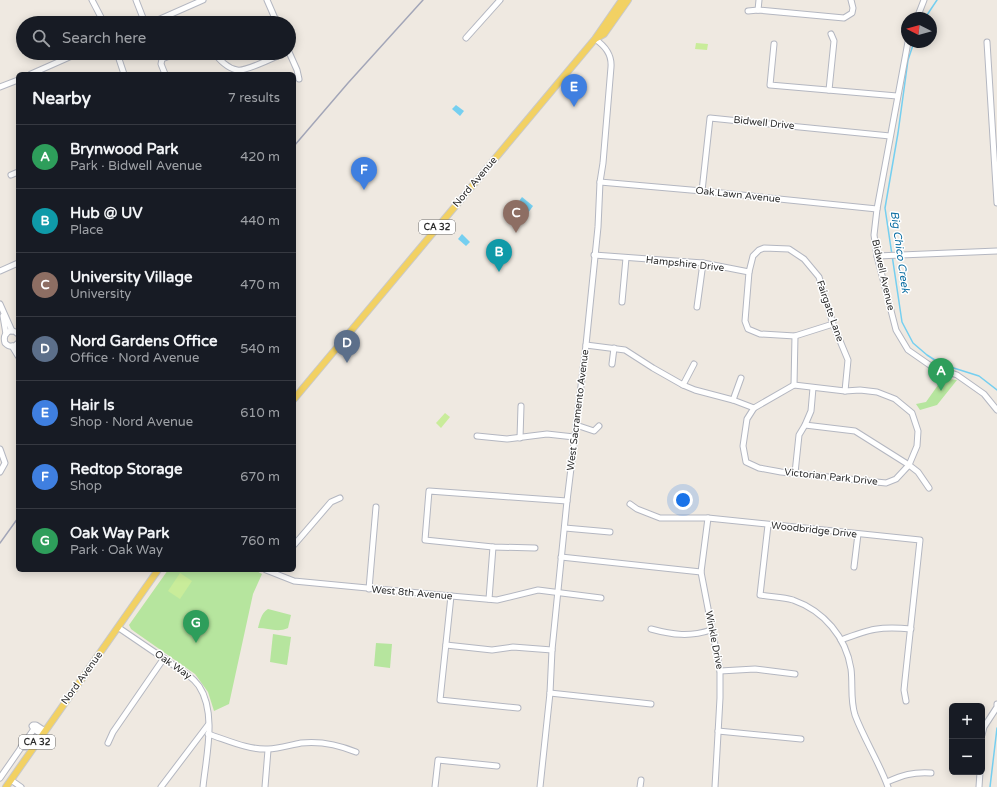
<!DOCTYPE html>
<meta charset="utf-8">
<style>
:root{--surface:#171b24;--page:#20242c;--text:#f1f3f6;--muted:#9ea1a6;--line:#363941;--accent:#d93025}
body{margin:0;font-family:"Varela Round",sans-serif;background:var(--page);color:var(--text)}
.controls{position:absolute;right:12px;bottom:12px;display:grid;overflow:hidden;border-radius:6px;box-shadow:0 2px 10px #0003}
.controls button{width:36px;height:36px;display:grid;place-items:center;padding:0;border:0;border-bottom:1px solid var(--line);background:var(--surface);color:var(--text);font:20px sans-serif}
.compass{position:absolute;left:901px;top:12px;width:36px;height:36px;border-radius:50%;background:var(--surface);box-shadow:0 2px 10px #0003;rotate:276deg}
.you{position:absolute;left:683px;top:500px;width:14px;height:14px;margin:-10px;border:3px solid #fff;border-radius:50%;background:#1a73e8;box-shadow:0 0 0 6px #1a73e833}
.badge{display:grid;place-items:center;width:26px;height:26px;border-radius:50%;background:var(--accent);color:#fff;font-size:13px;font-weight:700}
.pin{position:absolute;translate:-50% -33px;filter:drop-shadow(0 1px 2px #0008)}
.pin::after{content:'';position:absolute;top:21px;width:14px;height:12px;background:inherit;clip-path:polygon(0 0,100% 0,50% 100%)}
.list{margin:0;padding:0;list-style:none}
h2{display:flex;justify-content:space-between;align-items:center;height:52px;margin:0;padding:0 16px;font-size:17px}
h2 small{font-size:13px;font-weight:400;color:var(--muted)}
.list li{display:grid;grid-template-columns:26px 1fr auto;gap:12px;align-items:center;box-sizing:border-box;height:64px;padding:0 16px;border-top:1px solid var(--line)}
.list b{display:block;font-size:15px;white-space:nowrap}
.list p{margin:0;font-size:13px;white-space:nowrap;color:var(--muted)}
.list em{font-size:13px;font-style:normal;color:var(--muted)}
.icon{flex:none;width:22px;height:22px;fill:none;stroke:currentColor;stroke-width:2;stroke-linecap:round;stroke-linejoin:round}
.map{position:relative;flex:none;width:997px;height:787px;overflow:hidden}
.search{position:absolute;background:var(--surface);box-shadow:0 2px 10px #0003;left:16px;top:16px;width:280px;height:44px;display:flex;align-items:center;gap:10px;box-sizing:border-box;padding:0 14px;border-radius:22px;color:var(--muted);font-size:15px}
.panel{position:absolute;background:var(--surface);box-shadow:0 2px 10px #0003;left:16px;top:72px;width:280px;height:500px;border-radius:6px}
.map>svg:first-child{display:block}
.green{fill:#b6e59e}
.pitch{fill:#c9ec9a}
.water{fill:#75cff0}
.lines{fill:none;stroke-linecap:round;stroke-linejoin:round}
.stream{stroke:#75cff0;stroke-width:1.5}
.minor-casing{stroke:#b4b7c1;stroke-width:7}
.major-casing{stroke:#c9c9c9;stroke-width:8}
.minor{stroke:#fff;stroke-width:5}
.major{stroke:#f2d163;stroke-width:6}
.rail{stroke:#a3a6b8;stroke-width:1.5}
.labels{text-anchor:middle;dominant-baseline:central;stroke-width:3;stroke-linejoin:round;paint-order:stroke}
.shield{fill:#fff;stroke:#6d6d6d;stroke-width:1}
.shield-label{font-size:9px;font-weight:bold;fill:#2e2e2e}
.street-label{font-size:10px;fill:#2e2e2e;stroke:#fff}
.water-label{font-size:11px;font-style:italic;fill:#0d6fa3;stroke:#fff}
</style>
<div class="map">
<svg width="997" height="787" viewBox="0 0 997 787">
<rect width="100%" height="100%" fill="#efe9e1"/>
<!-- green -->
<g class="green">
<polygon points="943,378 957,380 937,405 920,410 916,404 926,402"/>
<polygon points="168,570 255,570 262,574 253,594 229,704 214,711 208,692 195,674 135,632 131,629 129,625"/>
<path d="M268 609 291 615 288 628C278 633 268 628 258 628 260 621 261 613 268 609Z"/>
<polygon points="273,634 291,637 287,665 270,662"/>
<polygon points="376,643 392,644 390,668 374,666"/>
</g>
<!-- pitch -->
<g class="pitch">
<polygon points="696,43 708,44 707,50 695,49"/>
<polygon points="445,413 450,417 441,428 436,423"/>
<polygon points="180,573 192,581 180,599 168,591"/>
</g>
<!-- water -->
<g class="water">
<polygon points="456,105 464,111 460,116 452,109"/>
<polygon points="522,197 533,206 528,213 517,204"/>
<polygon points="462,234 470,242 466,246 458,239"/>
</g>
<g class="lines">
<!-- stream -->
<g class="stream">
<polyline points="925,18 937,0"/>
<polyline points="914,42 908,60 898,133 885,208 902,322 913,343 927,355 941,364 979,376 997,390"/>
<polyline points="990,787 997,728"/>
</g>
<defs>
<g id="minor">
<polyline points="92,0 104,23"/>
<polyline points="136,0 145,23"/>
<polyline points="267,0 277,23"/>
<polyline points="758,10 759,0"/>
<polyline points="748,11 758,10 844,18 852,13 853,8 851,0"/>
<polyline points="917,18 924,0"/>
<polyline points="151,23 203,0"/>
<polyline points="466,38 500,0"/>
<polyline points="908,42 877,209 874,235 877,256 896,330 908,350 931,366 957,375 984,394 997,410"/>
<polyline points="987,42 997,203"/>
<polyline points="774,44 770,85 897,96"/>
<polyline points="289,52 297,70 299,79"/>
<polyline points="117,53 124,74"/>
<path d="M214 53C220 60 227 68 237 70 245 72 275 57 284 53"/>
<polyline points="31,74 74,55"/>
<polyline points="165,74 161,64 162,59 177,53"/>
<polyline points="0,87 18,80"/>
<polyline points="829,90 834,41 831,34"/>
<polyline points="11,175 18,172"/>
<polyline points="600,182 702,191 877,209"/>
<polyline points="702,191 710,118 890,136"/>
<polyline points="594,255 703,263 749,272"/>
<polyline points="877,256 997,251"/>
<polyline points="0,271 18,263"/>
<polyline points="622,302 626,258"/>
<polyline points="0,304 12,331"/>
<polyline points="697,307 703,263"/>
<polyline points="3,316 6,334"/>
<polyline points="833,324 795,336 760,334 748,329 745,321 749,272 753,256 759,250 764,248 789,249 804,259 819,277 833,324 848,360 845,391"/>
<path d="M18 334C11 327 2 333 5 343 9 347 14 348 18 343"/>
<polyline points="586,345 625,350 653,368 683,385 695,390 733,400 754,408"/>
<polyline points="12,346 18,356"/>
<polyline points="612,364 614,348"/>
<polyline points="683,385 694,364"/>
<polygon points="794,385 845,391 860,390 877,392 895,399 912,413 918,431 917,446 909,465 896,479 886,483 781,472 759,468 746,462 743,446 747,419 754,408"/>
<polyline points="794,385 795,336"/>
<polyline points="733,400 741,378"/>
<polyline points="576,425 594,431 599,426"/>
<polyline points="805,425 855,431 909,465 918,472 929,488"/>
<polyline points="477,436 507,439 547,434 574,437"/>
<polyline points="520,438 521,406"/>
<polyline points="0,449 5,463 0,472"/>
<polyline points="795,473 799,435 805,425 811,411 813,388"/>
<polyline points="630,504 637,509 660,518 708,518 920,540 905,680 904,690 906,701"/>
<polyline points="708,518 701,572 720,671 720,698 715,787"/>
<path d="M768 525 760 595C771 597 783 597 793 600 824 611 846 637 851 669 853 685 850 699 855 715 864 739 879 762 888 787"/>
<polyline points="565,528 610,532"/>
<polyline points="294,545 331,502 340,498"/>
<polyline points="535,548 493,547 425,540 429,491 567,501"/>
<polyline points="561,557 701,572"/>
<polyline points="854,567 858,534"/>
<polyline points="266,570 294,581 451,596 497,600 538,590 601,598"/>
<polyline points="369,589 376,507"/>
<polyline points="451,596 440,700 518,708"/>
<polyline points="489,599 493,547"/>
<path d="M119 628 188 675C192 678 196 682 199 686 217 713 206 757 203 787"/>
<path d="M651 629C673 635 690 637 711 630"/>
<path d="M841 640C870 629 880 626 911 629"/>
<polyline points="446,645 492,650 513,647 552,650"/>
<polyline points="720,671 755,669 795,674"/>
<polyline points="550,693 651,704"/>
<polyline points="718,731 801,739"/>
<path d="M208 734C227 740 248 750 268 749 279 749 290 745 301 743 319 741 339 745 356 752"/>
<polyline points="42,735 34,729 32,726 33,725 36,725 45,731"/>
<polyline points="982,735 984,727 997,707 997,704"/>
<polyline points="108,743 113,732 164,658"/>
<polyline points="21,747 34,747"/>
<polyline points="0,778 34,729"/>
<polyline points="11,780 21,787"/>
<path d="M887 782C903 775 912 772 931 773"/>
<polyline points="161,787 208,725"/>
<polyline points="265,787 268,750"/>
<polyline points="435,787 438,760 497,766"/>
<path d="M540 787 550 693 552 650 567 501 586 345 598 227 600 182 603 163 611 67C612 54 605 46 595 39"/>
<polyline points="640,787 641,780"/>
<polyline points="979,787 980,772"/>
</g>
<g id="major">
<polyline points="597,38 604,34 628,0"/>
<polyline points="294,399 595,39 622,0"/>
<polyline points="6,787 158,570"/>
</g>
</defs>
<!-- minor casing -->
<use href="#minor" class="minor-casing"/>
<!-- major casing -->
<use href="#major" class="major-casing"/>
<!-- minor -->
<use href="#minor" class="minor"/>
<!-- major -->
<use href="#major" class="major"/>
<!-- rail -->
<g class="rail">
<polyline points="294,146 348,83 423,0"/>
<polyline points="0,543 18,518"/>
</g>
</g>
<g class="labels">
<!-- shield labels -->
<g class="shield">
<rect x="419" y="220" width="36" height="14" rx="3"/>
<rect x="19" y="735" width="36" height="14" rx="3"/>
</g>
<g class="shield-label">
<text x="437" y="227">CA 32</text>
<text x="37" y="742">CA 32</text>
</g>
<!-- street labels -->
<g class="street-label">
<text transform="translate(764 123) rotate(6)">Bidwell Drive</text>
<text transform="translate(475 182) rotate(-50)">Nord Avenue</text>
<text transform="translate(738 195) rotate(6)">Oak Lawn Avenue</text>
<text transform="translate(685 264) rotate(6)">Hampshire Drive</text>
<text transform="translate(883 275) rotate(77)">Bidwell Avenue</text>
<text transform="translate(830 311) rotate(71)">Fairgate Lane</text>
<text transform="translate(578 410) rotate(-83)">West Sacramento Avenue</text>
<text transform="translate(831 477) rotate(6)">Victorian Park Drive</text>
<text transform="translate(814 530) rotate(6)">Woodbridge Drive</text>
<text transform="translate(412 593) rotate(5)">West 8th Avenue</text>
<text transform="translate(714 640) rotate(79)">Winkle Drive</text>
<text transform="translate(173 665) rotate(35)">Oak Way</text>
<text transform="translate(82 678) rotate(-54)">Nord Avenue</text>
</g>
<!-- water labels -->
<g class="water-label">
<text transform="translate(900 252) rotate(82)">Big Chico Creek</text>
</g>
</g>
</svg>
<div class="controls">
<button>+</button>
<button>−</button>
</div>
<svg class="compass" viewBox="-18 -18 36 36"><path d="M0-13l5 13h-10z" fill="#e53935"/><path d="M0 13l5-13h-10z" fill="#9ea1a6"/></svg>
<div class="you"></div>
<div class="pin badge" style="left:941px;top:391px;background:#2e9e5b">A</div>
<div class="pin badge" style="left:499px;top:272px;background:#0f9aa8">B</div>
<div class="pin badge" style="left:516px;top:233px;background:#8d6e63">C</div>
<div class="pin badge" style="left:347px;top:363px;background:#5c6f8a">D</div>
<div class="pin badge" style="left:574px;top:107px;background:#3f7fe0">E</div>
<div class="pin badge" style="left:364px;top:190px;background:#3f7fe0">F</div>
<div class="pin badge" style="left:196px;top:643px;background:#2e9e5b">G</div>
<div class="search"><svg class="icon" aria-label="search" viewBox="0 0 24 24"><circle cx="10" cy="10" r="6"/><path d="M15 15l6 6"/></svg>Search here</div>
<section class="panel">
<h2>Nearby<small>7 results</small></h2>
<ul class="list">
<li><span class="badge" style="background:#2e9e5b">A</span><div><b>Brynwood Park</b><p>Park · Bidwell Avenue</p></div><em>420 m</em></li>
<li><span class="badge" style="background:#0f9aa8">B</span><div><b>Hub @ UV</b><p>Place</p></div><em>440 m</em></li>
<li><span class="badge" style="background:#8d6e63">C</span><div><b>University Village</b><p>University</p></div><em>470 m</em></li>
<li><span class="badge" style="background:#5c6f8a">D</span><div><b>Nord Gardens Office</b><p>Office · Nord Avenue</p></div><em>540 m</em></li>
<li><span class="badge" style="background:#3f7fe0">E</span><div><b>Hair Is</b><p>Shop · Nord Avenue</p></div><em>610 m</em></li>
<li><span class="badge" style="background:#3f7fe0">F</span><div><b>Redtop Storage</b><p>Shop</p></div><em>670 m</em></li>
<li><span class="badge" style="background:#2e9e5b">G</span><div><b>Oak Way Park</b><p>Park · Oak Way</p></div><em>760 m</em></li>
</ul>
</section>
</div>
